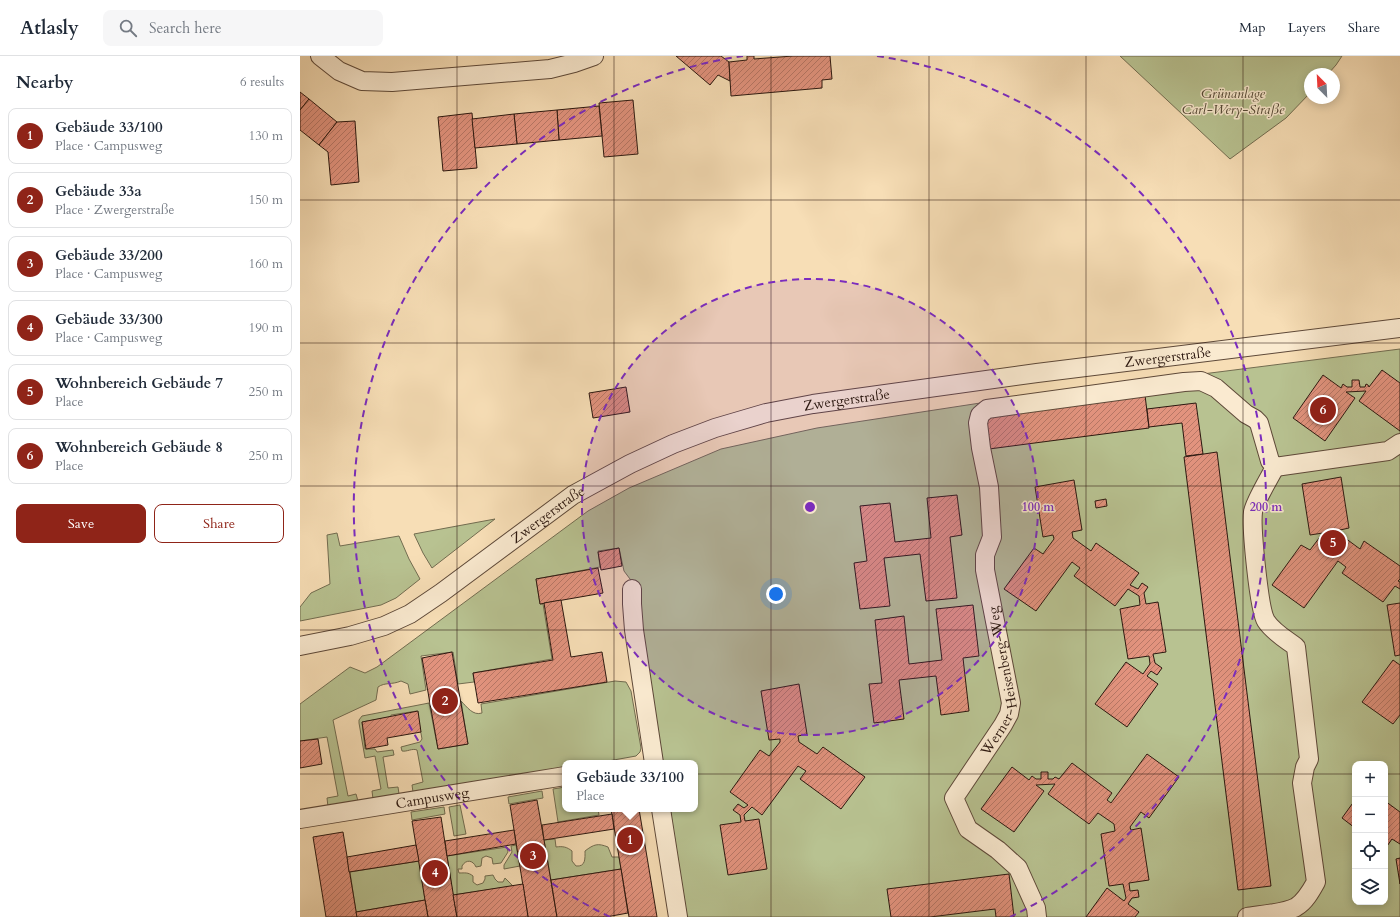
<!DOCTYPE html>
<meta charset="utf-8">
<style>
:root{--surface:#fff;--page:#f6f6f7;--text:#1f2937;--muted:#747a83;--line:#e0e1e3;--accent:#8f2418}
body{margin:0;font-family:Cardo,serif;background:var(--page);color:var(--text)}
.controls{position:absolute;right:12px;bottom:12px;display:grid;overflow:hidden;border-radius:8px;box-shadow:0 2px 10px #0003}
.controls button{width:36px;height:36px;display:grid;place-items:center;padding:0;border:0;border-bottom:1px solid var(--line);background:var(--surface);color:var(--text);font:20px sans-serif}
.compass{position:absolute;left:1004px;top:12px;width:36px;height:36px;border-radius:50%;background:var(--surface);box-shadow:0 2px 10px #0003;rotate:336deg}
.you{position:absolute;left:476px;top:538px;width:14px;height:14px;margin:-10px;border:3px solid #fff;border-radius:50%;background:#1a73e8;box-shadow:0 0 0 6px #1a73e833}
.badge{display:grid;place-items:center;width:26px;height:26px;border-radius:50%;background:var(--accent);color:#fff;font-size:13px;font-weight:700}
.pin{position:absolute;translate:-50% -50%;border:2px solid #fff;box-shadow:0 1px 4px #0006}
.popup{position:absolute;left:262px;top:704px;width:136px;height:52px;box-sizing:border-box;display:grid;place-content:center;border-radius:8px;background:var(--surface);filter:drop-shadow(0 1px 3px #0005);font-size:13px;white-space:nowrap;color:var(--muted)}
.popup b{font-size:15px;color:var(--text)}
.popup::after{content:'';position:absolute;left:50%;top:100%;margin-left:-8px;border:8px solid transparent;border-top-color:var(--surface)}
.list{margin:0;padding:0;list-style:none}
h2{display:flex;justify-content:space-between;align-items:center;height:52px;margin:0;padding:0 16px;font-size:17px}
h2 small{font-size:13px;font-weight:400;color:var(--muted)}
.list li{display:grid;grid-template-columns:26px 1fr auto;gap:12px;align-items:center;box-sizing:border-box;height:56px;margin:0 8px 8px;padding:0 8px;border:1px solid var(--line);border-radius:8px}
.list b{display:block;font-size:15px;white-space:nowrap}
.list p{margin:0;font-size:13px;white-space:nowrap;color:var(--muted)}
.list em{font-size:13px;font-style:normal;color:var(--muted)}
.actions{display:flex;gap:8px;padding:12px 16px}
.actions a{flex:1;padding:9px 0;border:1px solid var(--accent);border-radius:8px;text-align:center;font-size:14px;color:var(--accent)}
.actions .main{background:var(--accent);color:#fff}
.icon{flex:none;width:22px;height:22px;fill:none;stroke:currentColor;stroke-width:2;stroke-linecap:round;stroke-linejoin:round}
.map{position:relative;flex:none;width:1100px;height:861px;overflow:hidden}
header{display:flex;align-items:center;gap:24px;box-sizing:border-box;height:56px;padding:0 20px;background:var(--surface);border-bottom:1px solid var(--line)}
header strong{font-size:19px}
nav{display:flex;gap:22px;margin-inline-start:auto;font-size:14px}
.search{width:280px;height:36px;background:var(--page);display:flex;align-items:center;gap:10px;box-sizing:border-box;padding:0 14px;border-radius:8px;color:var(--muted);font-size:15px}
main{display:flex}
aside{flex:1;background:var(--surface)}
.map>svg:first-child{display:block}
.green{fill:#b8c291;stroke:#726c50;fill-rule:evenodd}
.building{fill:url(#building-hatch);stroke:#2b170f}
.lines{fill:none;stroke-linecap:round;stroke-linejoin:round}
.minor-casing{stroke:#5e4939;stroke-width:20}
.minor{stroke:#faead0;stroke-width:18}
.grid{fill:none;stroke:#2b170f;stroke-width:1;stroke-opacity:0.55}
.ring{fill:none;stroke:#7b2cbf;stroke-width:2;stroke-dasharray:7 5}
.labels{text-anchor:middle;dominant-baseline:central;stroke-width:3;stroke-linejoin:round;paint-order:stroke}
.park-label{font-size:14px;font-style:italic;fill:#554a36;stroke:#faead0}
.street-label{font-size:14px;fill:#2b170f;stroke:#faead0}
.centre{fill:#7b2cbf;stroke:#faead0;stroke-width:2}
.ring-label{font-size:12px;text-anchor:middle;font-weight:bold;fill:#7b2cbf;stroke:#faead0;stroke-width:3;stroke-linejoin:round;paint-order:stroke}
</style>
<header>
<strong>Atlasly</strong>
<div class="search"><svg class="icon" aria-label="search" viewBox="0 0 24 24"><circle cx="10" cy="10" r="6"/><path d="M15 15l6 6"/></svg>Search here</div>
<nav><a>Map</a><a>Layers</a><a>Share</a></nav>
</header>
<main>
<aside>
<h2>Nearby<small>6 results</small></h2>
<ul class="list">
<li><span class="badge">1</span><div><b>Gebäude 33/100</b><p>Place · Campusweg</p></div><em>130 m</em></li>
<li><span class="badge">2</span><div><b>Gebäude 33a</b><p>Place · Zwergerstraße</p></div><em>150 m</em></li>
<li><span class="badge">3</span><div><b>Gebäude 33/200</b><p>Place · Campusweg</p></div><em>160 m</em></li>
<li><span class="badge">4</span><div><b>Gebäude 33/300</b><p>Place · Campusweg</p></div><em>190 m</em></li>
<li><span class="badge">5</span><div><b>Wohnbereich Gebäude 7</b><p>Place</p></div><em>250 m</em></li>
<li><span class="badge">6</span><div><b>Wohnbereich Gebäude 8</b><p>Place</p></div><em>250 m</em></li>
</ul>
<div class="actions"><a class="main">Save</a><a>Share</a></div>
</aside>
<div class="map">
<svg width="1100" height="861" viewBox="0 0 1100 861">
<defs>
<pattern id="building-hatch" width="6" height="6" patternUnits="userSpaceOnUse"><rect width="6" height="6" fill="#e2937e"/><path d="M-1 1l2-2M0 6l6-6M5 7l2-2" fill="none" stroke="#b77766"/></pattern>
</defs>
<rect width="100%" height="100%" fill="#f7deb6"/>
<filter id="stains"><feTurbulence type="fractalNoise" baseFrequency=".005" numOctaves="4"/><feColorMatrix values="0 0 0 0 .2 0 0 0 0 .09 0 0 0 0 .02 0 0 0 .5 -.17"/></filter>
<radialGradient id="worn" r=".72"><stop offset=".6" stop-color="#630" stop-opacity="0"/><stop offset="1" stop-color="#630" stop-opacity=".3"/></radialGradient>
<!-- green -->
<g class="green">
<polygon points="820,0 1042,0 1036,9 1028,18 1010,18 1010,37 986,62 930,103"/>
<path d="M1100 293V861H387L370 753H395V707H363L340 555 333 527 324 515 319 492 298 495 300 511 236 523 240 548H243L252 603 173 617 174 626 158 628 153 596 121 600 126 634 110 638 108 628 101 625C92 629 85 626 78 631L76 644 33 664 48 740 56 738 58 745 28 751 27 742 38 740 27 681 0 685V648L50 611 65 617 77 611 288 455 329 432 421 393 517 372 713 342ZM1055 708H1085V846H1055Z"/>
<polygon points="195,463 132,512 123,497 114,478"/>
<polygon points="37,477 40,490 99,480 109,503 120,523 96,542 81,549 0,565 0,551 11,537 30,528 27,479"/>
<path d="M315 625 326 626 331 635 341 692 340 696 336 700 297 707H265V712L113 736 112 729 123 726 117 694C112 692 107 696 102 695L101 691 120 686 122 683 117 655 91 659V661L62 666 65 693H75L77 696 93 694 94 699 83 701 88 732 98 731 99 738 73 743 72 735 81 733 75 700 65 702 59 667V664L62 660 129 647 138 693 168 688 161 645C167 651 173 660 182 657L181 648Z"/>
<polygon points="265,731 265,753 298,753 299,759 258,766 253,733"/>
<polygon points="242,735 243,742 209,748 208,741"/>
<polygon points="160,749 166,778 154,780 149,751"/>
<polygon points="144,751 145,758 112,764 111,756"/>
<path d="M255 783 256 791C263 790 267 791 272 795V805L276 810C286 811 285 802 285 795 294 788 298 787 308 791L312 801H319L321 813 251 824 244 784Z"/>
<polygon points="216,789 220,810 204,813 204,809 212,796 211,790"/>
<path d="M207 791 208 796 201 807 193 808 192 802 186 800 182 802 181 810 176 811C173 804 166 803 162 810V813H158L159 817C165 817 168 816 173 820V826L177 829 183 827 185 823V820L193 819 195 823 198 826H203L205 822 213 830 153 839 147 800Z"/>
<polygon points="119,805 125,844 56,856 50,816"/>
</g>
<!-- building -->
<g class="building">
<polygon points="376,0 421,0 429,6 430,25 418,19 410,29"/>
<polygon points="447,0 454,0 454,3 493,0 530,0 532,23 522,24 522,32 431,40 429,6 447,4"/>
<polygon points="0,36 9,43 0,54"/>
<polygon points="9,43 37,66 19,89 0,74 0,54"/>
<polygon points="333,44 338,98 304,101 299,47"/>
<polygon points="299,50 302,80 259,84 257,54"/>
<polygon points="257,54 259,84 217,88 214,58"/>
<polygon points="172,57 177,112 143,115 138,61"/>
<polygon points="214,58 217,88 175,92 172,63"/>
<polygon points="55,65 59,126 31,129 28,96 19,89 37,66"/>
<polygon points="1082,314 1100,327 1100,375 1059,345 1066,335 1046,336 1055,342 1025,385 993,362 1023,319 1041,332 1043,328 1047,331 1052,331 1052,324 1059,324 1060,331 1065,331 1066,328 1068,329 1069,331"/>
<polygon points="326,331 330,356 293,362 289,337"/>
<polygon points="845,339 849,372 689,393 685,359"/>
<polygon points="896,347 903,398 886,400 882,367 849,371 847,353"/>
<polygon points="917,396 971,830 938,834 884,401"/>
<polygon points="1041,421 1049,472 1040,474 1041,479 1060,493 1064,485 1100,510 1100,523 1098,525 1100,526 1100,533 1095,530 1083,546 1042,517 1046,511 1038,505 1004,552 972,529 1001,489 1010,494 1023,477 1010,479 1002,428"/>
<polygon points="774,424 782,474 772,476 773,482 791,495 796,487 839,517 830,529 838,533 842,527 848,531 844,537 846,548 858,546 866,596 853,598 855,607 862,612 857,619 851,615 847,620 858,628 827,671 795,648 826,606 843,618 850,608 849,600 828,603 820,553 840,549 839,540 828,533 815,550 774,520 780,512 772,506 736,555 704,533 734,492 743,498 754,483 753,479 743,481 735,431"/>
<polygon points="657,439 662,479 650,481 657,542 626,545 620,498 584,502 590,550 560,553 554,507 567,505 560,450 590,447 595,486 631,482 627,442"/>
<polygon points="806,443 807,450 796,452 795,445"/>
<polygon points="319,492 322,510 301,514 298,496"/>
<polygon points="298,512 303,537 240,548 236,523"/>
<polygon points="261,544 271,601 302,596 307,626 178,647 173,617 253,604 244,547"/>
<polygon points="1100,547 1100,599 1095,600 1087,549"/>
<polygon points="673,549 679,600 663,602 669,655 641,659 636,620 599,624 604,663 574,667 569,628 582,627 575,564 604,560 609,608 642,604 636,553"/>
<polygon points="152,596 168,688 138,693 122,602"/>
<polygon points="1093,604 1100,609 1100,659 1093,668 1062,646"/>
<polygon points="499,628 507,678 498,680 499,686 517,698 523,691 565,721 541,753 500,723 506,715 498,710 462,759 452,751 444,759 445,765 459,763 467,813 428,819 420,769 441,766 440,759 433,754 438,748 444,752 448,749 430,736 460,694 469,700 480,686 480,683 469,684 461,635"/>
<polygon points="118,655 121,676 87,682 88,689 66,693 62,666"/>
<polygon points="18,683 22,708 0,712 0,685"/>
<polygon points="847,698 879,721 849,762 841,756 830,771 831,774 841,772 849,824 829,827 830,835 838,834 839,841 832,842 828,848 839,856 835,861 786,861 807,832 824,845 826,842 823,828 809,830 801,778 815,775 814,768 798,757 789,768 748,738 755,728 736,729 744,735 714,776 681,753 712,711 729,724 732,720 736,723 741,723 741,716 748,716 748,723 753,723 755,721 759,723 772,707 812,737 807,744 811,747"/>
<polygon points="237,744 244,784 257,861 228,861 210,749"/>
<polygon points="1055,744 1055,772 1042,762"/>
<polygon points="1085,745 1100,756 1100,788 1092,783 1085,793"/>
<polygon points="311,753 339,753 357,861 329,861"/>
<polygon points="312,758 314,773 244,784 242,769"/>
<polygon points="141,761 147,800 157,861 128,861 125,844 112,765"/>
<circle cx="329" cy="785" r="12"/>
<polygon points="214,774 216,788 147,800 145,785"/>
<polygon points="43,776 57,861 26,861 13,781"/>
<polygon points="116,789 119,805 49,816 47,801"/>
<polygon points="1100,802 1100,828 1096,803"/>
<polygon points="321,813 328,857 306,861 257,861 251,824"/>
<polygon points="709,818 714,861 696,861 695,853 630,861 591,861 587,833"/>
<polygon points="223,828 228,861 157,861 153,839"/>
<polygon points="125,844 128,861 57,861 56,856"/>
</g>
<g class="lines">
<defs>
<g id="minor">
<polyline points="20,0 39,15 62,25 92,26 250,13 274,7 294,0"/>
<polyline points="975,411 1088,395 1100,387"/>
<polyline points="332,533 332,548 334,574 354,707"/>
<path id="s1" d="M0 590 50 580 84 570 110 558 141 537 273 439 330 408 373 388 415 372 466 357 513 348 737 317 1100 272"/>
<polyline points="361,753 378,861"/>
<path id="s2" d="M0 763 265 720"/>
<path id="s3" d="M737 861 736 852 718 812 698 794 668 773 654 742 703 669 709 658 711 647 685 514V499L692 481 689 431 681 392 678 367 680 359 687 353 884 326 901 325 916 332 946 358 955 363 959 367 970 405 975 411C970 421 954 447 953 456 951 471 959 554 966 565 973 576 987 584 996 591L1009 703 1005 711 1002 727 1016 826C1011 835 1005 846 996 851 986 857 959 859 947 861"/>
</g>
</defs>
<!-- minor casing -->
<use href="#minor" class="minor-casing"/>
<!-- minor -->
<use href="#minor" class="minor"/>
</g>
<!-- grid -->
<path class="grid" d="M157 0V861M314 0V861M471 0V861M629 0V861M786 0V861M943 0V861M0 144H1100M0 287H1100M0 430H1100M0 574H1100M0 718H1055M1085 718H1100"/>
<!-- distance rings -->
<circle cx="510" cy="451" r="228" fill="#7b2cbf" fill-opacity=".12"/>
<g class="ring">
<circle cx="510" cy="451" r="228"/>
<path d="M310 861A456 456 0 0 1 443 0M577 0A456 456 0 0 1 710 861"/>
</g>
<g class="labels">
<!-- park labels -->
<g class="park-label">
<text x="933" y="37">Grünanlage<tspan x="933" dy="16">Carl-Wery-Straße</tspan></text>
</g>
<!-- street labels -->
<g class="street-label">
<text stroke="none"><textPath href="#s1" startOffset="933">Zwergerstraße</textPath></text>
<text stroke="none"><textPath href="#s1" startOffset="609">Zwergerstraße</textPath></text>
<text stroke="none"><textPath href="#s1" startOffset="285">Zwergerstraße</textPath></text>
<text stroke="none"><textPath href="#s3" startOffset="282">Werner-Heisenberg-Weg</textPath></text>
<text stroke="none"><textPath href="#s2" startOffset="134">Campusweg</textPath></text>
</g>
</g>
<circle cx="510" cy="451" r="6" class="centre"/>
<g class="ring-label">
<text x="738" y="455">100 m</text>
<text x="966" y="455">200 m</text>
</g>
<rect width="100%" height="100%" filter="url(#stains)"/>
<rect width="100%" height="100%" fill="url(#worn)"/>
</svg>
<div class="controls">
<button>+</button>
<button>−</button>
<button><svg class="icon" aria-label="locate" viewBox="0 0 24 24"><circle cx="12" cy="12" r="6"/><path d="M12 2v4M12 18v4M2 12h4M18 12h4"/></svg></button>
<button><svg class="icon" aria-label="layers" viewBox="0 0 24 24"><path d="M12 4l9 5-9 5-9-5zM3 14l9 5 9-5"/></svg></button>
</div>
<svg class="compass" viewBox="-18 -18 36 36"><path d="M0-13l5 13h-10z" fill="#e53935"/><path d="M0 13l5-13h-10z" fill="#747a83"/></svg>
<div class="you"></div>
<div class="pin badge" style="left:330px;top:784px">1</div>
<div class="popup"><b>Gebäude 33/100</b>Place</div>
<div class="pin badge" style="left:145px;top:645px">2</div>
<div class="pin badge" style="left:233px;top:800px">3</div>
<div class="pin badge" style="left:135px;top:817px">4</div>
<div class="pin badge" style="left:1033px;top:487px">5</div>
<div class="pin badge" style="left:1023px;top:354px">6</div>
</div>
</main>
